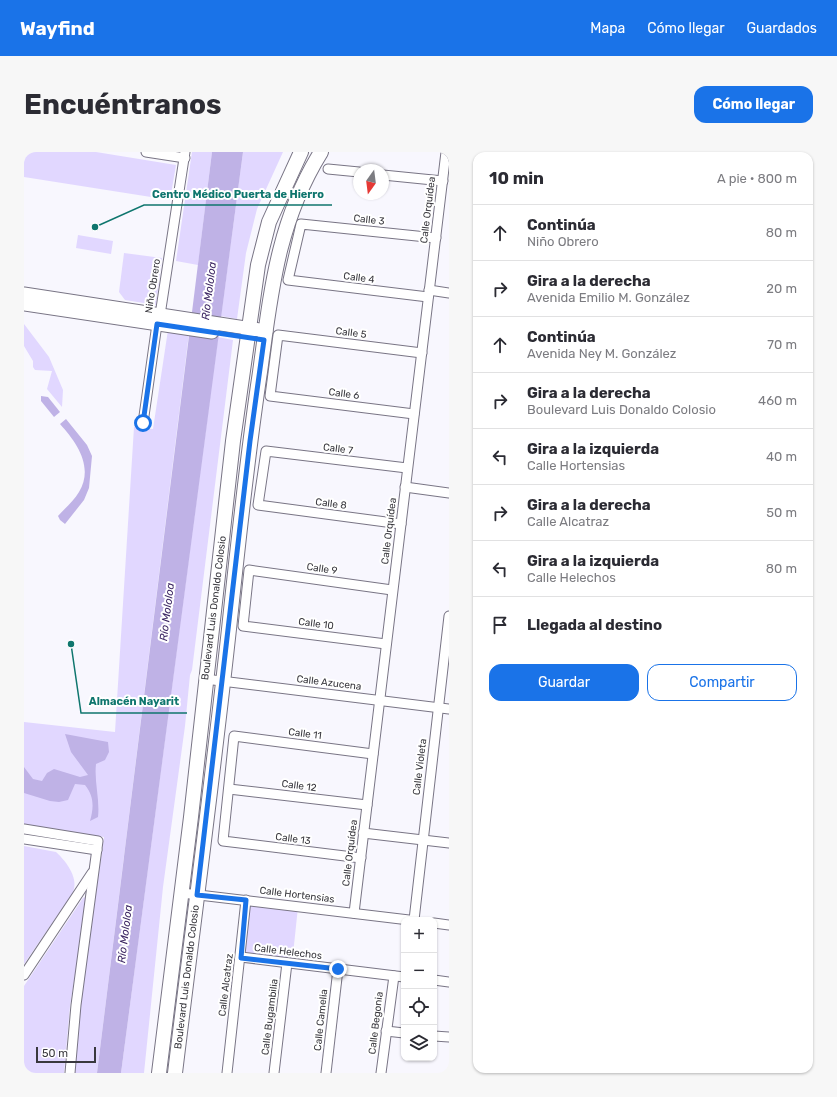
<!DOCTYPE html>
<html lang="es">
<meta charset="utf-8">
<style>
:root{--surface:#fff;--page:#f7f7f7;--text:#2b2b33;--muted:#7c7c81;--line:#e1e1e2;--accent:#1a73e8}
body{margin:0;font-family:Rubik,sans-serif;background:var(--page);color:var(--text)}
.controls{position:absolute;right:12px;bottom:12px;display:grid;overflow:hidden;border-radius:8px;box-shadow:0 1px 3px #0004}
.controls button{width:36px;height:36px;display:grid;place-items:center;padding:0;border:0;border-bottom:1px solid var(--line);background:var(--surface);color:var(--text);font:20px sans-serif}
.compass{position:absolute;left:329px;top:12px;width:36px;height:36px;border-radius:50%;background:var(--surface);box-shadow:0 1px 3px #0004;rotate:194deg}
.scale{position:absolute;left:12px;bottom:10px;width:60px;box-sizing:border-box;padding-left:4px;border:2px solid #39383e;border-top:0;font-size:11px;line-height:14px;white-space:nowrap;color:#39383e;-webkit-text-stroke:3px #fff;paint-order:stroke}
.stop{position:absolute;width:12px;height:12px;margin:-9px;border:3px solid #1a73e8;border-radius:50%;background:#fff}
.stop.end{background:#1a73e8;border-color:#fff;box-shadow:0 1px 4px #0008}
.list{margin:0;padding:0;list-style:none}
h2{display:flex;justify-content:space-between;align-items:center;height:52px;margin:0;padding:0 16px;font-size:17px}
h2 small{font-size:13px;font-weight:400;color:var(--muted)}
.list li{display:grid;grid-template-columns:26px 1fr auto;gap:12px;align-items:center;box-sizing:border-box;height:56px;padding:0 16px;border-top:1px solid var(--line)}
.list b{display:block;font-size:15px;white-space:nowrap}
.list p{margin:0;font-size:13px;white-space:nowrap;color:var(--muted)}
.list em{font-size:13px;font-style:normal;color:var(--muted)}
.actions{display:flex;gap:8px;padding:12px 16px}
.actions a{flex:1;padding:9px 0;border:1px solid var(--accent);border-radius:12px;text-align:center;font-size:14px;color:var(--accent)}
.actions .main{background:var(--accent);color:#fff}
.icon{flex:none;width:22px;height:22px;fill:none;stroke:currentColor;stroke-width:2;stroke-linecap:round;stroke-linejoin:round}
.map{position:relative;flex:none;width:425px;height:921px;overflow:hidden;border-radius:12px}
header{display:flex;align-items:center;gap:24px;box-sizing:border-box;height:56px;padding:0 20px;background:var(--accent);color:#fff}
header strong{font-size:19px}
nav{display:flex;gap:22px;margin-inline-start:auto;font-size:14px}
.intro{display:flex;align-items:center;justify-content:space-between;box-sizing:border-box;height:96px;padding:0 24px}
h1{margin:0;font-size:28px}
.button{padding:10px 18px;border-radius:12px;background:var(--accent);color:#fff;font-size:14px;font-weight:700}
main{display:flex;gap:24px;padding:0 24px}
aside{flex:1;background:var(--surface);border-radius:12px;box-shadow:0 1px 3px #0004}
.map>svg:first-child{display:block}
.green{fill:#e1d7ff}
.water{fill:#bfb2e6}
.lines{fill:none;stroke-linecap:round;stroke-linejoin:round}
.minor-casing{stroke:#797585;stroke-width:11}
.secondary-casing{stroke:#797585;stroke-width:15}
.primary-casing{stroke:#797585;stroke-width:16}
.minor{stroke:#fff;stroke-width:9}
.secondary{stroke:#fff;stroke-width:13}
.primary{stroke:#fff;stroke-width:14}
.route{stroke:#1a73e8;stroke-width:5}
.labels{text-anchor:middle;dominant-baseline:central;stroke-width:4;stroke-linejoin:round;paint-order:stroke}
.street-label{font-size:10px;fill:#39383e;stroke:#fff}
.water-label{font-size:11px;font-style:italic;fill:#3a2461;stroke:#fff}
.leader{fill:none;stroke:#0f766e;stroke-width:1.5}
.callout-dot{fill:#0f766e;stroke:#fff;stroke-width:1.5}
.callout-label{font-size:11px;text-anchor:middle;font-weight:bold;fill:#0f766e;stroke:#fff;stroke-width:4;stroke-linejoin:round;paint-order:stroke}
</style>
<header>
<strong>Wayfind</strong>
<nav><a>Mapa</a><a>Cómo llegar</a><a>Guardados</a></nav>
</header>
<div class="intro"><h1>Encuéntranos</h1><a class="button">Cómo llegar</a></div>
<main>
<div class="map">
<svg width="425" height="921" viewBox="0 0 425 921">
<rect width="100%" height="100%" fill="#f8f7fe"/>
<!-- green -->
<g class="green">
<polygon points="0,0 72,0 152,13 146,48 0,25"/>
<polygon points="168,0 188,0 174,113 152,109"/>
<polygon points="219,0 259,0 233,57 222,101 213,167 197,164"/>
<polygon points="54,83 89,89 87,102 52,96"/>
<polygon points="100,101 138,106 132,153 101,148 95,140"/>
<polygon points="0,172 25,205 39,238 38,255 23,237 28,219 11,218 9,215 9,209 0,194"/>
<polygon points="144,178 165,181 73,921 50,921 56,854 80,685 0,672 0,570 91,580 110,275 129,277"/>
<polygon points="194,185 209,188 168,518 166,523 161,574 139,735 120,921 97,921"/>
<path d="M0 694 32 700C43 710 56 728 48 742L0 812Z"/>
<polygon points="61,745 63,747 46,854 40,921 0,921 0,834 59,746"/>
<polygon points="222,748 274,755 268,812 217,805"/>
</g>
<!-- water -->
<g class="water">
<polygon points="188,0 219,0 97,921 73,921"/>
<polygon points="17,244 24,245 36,260 30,265 17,249"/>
<path d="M42 267 63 293 68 304 65 336 60 348 41 372 36 368 34 364C41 356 50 349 55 340 70 315 53 291 36 272Z"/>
<path d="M41 582 84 590 85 600 81 608 72 612C70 630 76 647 74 665L66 669C70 655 70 644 61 633L51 632 44 648 35 650 26 649 0 641V615L9 627 18 629 23 621 30 617 56 625 64 623 47 600Z"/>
</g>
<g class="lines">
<defs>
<g id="minor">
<polyline points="122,0 161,6"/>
<polyline points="304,17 335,20"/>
<polyline points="359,23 419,29"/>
<polyline points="405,138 425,141"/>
<polyline points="404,145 264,128 277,72 412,86"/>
<polyline points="390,262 246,244 254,183 398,201"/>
<polyline points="119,271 133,172 136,163 161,0"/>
<polyline points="381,335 425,341"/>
<polyline points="377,372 234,353 242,299 383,316"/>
<polyline points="362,492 219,474 225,418 368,438"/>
<polyline points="181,527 425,557"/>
<polyline points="205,637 343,653"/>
<polyline points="0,677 74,689 52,853 46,921"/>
<polyline points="339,681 425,691"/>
<polyline points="0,687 73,698"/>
<polyline points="337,706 199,689 210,584 349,602"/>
<polyline points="158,741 385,768"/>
<polyline points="330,761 422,0"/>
<polyline points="390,768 425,464"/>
<polyline points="410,771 425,773"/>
<polyline points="217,805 380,825"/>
<polyline points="0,823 68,721"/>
<polyline points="410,828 425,830"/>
<polyline points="362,879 380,881"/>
<polyline points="410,884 425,885"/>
<polyline points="203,921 222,748"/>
<polyline points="250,921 263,811"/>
<polyline points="302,921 314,817"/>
<polyline points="357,921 370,824"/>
</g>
<g id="secondary">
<polyline points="0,142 242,179"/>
<polyline points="0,152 188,180"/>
</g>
<g id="primary">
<polyline points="135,921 167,665 209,289 234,113 245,70 277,0"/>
<path d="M151 921C169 773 189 625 205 477 214 391 223 306 236 220 247 140 253 71 297 0"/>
</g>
</defs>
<!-- minor casing -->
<use href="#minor" class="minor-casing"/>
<!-- secondary casing -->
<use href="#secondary" class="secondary-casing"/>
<!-- primary casing -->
<use href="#primary" class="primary-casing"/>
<!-- minor -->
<use href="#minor" class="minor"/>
<!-- secondary -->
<use href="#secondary" class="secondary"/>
<!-- primary -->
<use href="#primary" class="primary"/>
</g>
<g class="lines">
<!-- route -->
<polyline class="route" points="119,271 133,172 240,188 226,289 173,743 222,748 217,806 314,817"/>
</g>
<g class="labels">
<!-- street labels -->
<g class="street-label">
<text transform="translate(404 58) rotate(-83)">Calle Orquídea</text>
<text transform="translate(345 68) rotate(6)">Calle 3</text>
<text transform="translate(335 126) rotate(7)">Calle 4</text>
<text transform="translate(129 134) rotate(-81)">Niño Obrero</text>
<text transform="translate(327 181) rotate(7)">Calle 5</text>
<text transform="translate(320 242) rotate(7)">Calle 6</text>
<text transform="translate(314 297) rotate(7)">Calle 7</text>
<text transform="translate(307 352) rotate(7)">Calle 8</text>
<text transform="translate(365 379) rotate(-83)">Calle Orquídea</text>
<text transform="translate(298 417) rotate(8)">Calle 9</text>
<text transform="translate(190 456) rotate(-83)">Boulevard Luis Donaldo Colosio</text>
<text transform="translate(292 472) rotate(7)">Calle 10</text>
<text transform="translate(305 531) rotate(7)">Calle Azucena</text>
<text transform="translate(281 582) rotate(7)">Calle 11</text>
<text transform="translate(396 615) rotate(-83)">Calle Violeta</text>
<text transform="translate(275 634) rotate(7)">Calle 12</text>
<text transform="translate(269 687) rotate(7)">Calle 13</text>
<text transform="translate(326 701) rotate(-83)">Calle Orquídea</text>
<text transform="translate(273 743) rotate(7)">Calle Hortensias</text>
<text transform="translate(264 800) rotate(7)">Calle Helechos</text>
<text transform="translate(163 825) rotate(-83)">Boulevard Luis Donaldo Colosio</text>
<text transform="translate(202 833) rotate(-83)">Calle Alcatraz</text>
<text transform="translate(246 865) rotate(-83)">Calle Bugambilia</text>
<text transform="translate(297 868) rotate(-84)">Calle Camelia</text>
<text transform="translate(352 871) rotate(-83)">Calle Begonia</text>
</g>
<!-- water labels -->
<g class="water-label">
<text transform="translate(185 139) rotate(-83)">Río Mololoa</text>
<text transform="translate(143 460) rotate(-83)">Río Mololoa</text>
<text transform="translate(101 782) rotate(-83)">Río Mololoa</text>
</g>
</g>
<!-- callouts -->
<path class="leader" d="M71 75L120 53H308M47 492L57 561H163"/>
<g class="callout-dot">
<circle cx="71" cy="75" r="4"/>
<circle cx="47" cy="492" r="4"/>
</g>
<g class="callout-label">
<text x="214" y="46">Centro Médico Puerta de Hierro</text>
<text x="110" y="553">Almacén Nayarit</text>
</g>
</svg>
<div class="controls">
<button>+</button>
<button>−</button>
<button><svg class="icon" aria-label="locate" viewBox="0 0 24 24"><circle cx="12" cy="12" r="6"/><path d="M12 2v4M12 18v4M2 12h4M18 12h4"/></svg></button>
<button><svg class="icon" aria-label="layers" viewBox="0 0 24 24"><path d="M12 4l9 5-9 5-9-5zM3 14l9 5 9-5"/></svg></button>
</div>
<svg class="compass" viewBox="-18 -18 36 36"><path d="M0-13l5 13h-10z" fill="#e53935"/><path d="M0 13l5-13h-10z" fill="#7c7c81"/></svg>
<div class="scale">50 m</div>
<div class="stop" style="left:119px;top:271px"></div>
<div class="stop end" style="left:314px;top:817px"></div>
</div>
<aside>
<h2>10 min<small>A pie · 800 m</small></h2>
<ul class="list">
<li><svg class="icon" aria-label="ahead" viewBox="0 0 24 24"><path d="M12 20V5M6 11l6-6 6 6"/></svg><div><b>Continúa</b><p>Niño Obrero</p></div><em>80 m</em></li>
<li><svg class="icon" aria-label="right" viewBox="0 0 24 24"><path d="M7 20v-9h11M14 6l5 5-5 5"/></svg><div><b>Gira a la derecha</b><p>Avenida Emilio M. González</p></div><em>20 m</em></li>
<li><svg class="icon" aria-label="ahead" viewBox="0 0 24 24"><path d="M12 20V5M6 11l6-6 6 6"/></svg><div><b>Continúa</b><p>Avenida Ney M. González</p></div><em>70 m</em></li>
<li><svg class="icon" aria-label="right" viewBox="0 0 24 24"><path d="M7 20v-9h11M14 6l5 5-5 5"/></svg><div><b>Gira a la derecha</b><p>Boulevard Luis Donaldo Colosio</p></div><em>460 m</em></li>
<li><svg class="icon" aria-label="left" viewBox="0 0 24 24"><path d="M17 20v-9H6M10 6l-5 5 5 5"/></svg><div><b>Gira a la izquierda</b><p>Calle Hortensias</p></div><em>40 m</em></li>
<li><svg class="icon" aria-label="right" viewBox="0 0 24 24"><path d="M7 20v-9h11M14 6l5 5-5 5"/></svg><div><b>Gira a la derecha</b><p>Calle Alcatraz</p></div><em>50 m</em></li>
<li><svg class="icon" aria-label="left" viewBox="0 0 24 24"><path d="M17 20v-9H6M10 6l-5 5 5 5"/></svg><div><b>Gira a la izquierda</b><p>Calle Helechos</p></div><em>80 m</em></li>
<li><svg class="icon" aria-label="arrive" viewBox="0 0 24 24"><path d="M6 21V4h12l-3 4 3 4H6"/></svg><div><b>Llegada al destino</b></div></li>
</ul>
<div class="actions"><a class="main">Guardar</a><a>Compartir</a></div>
</aside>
</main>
